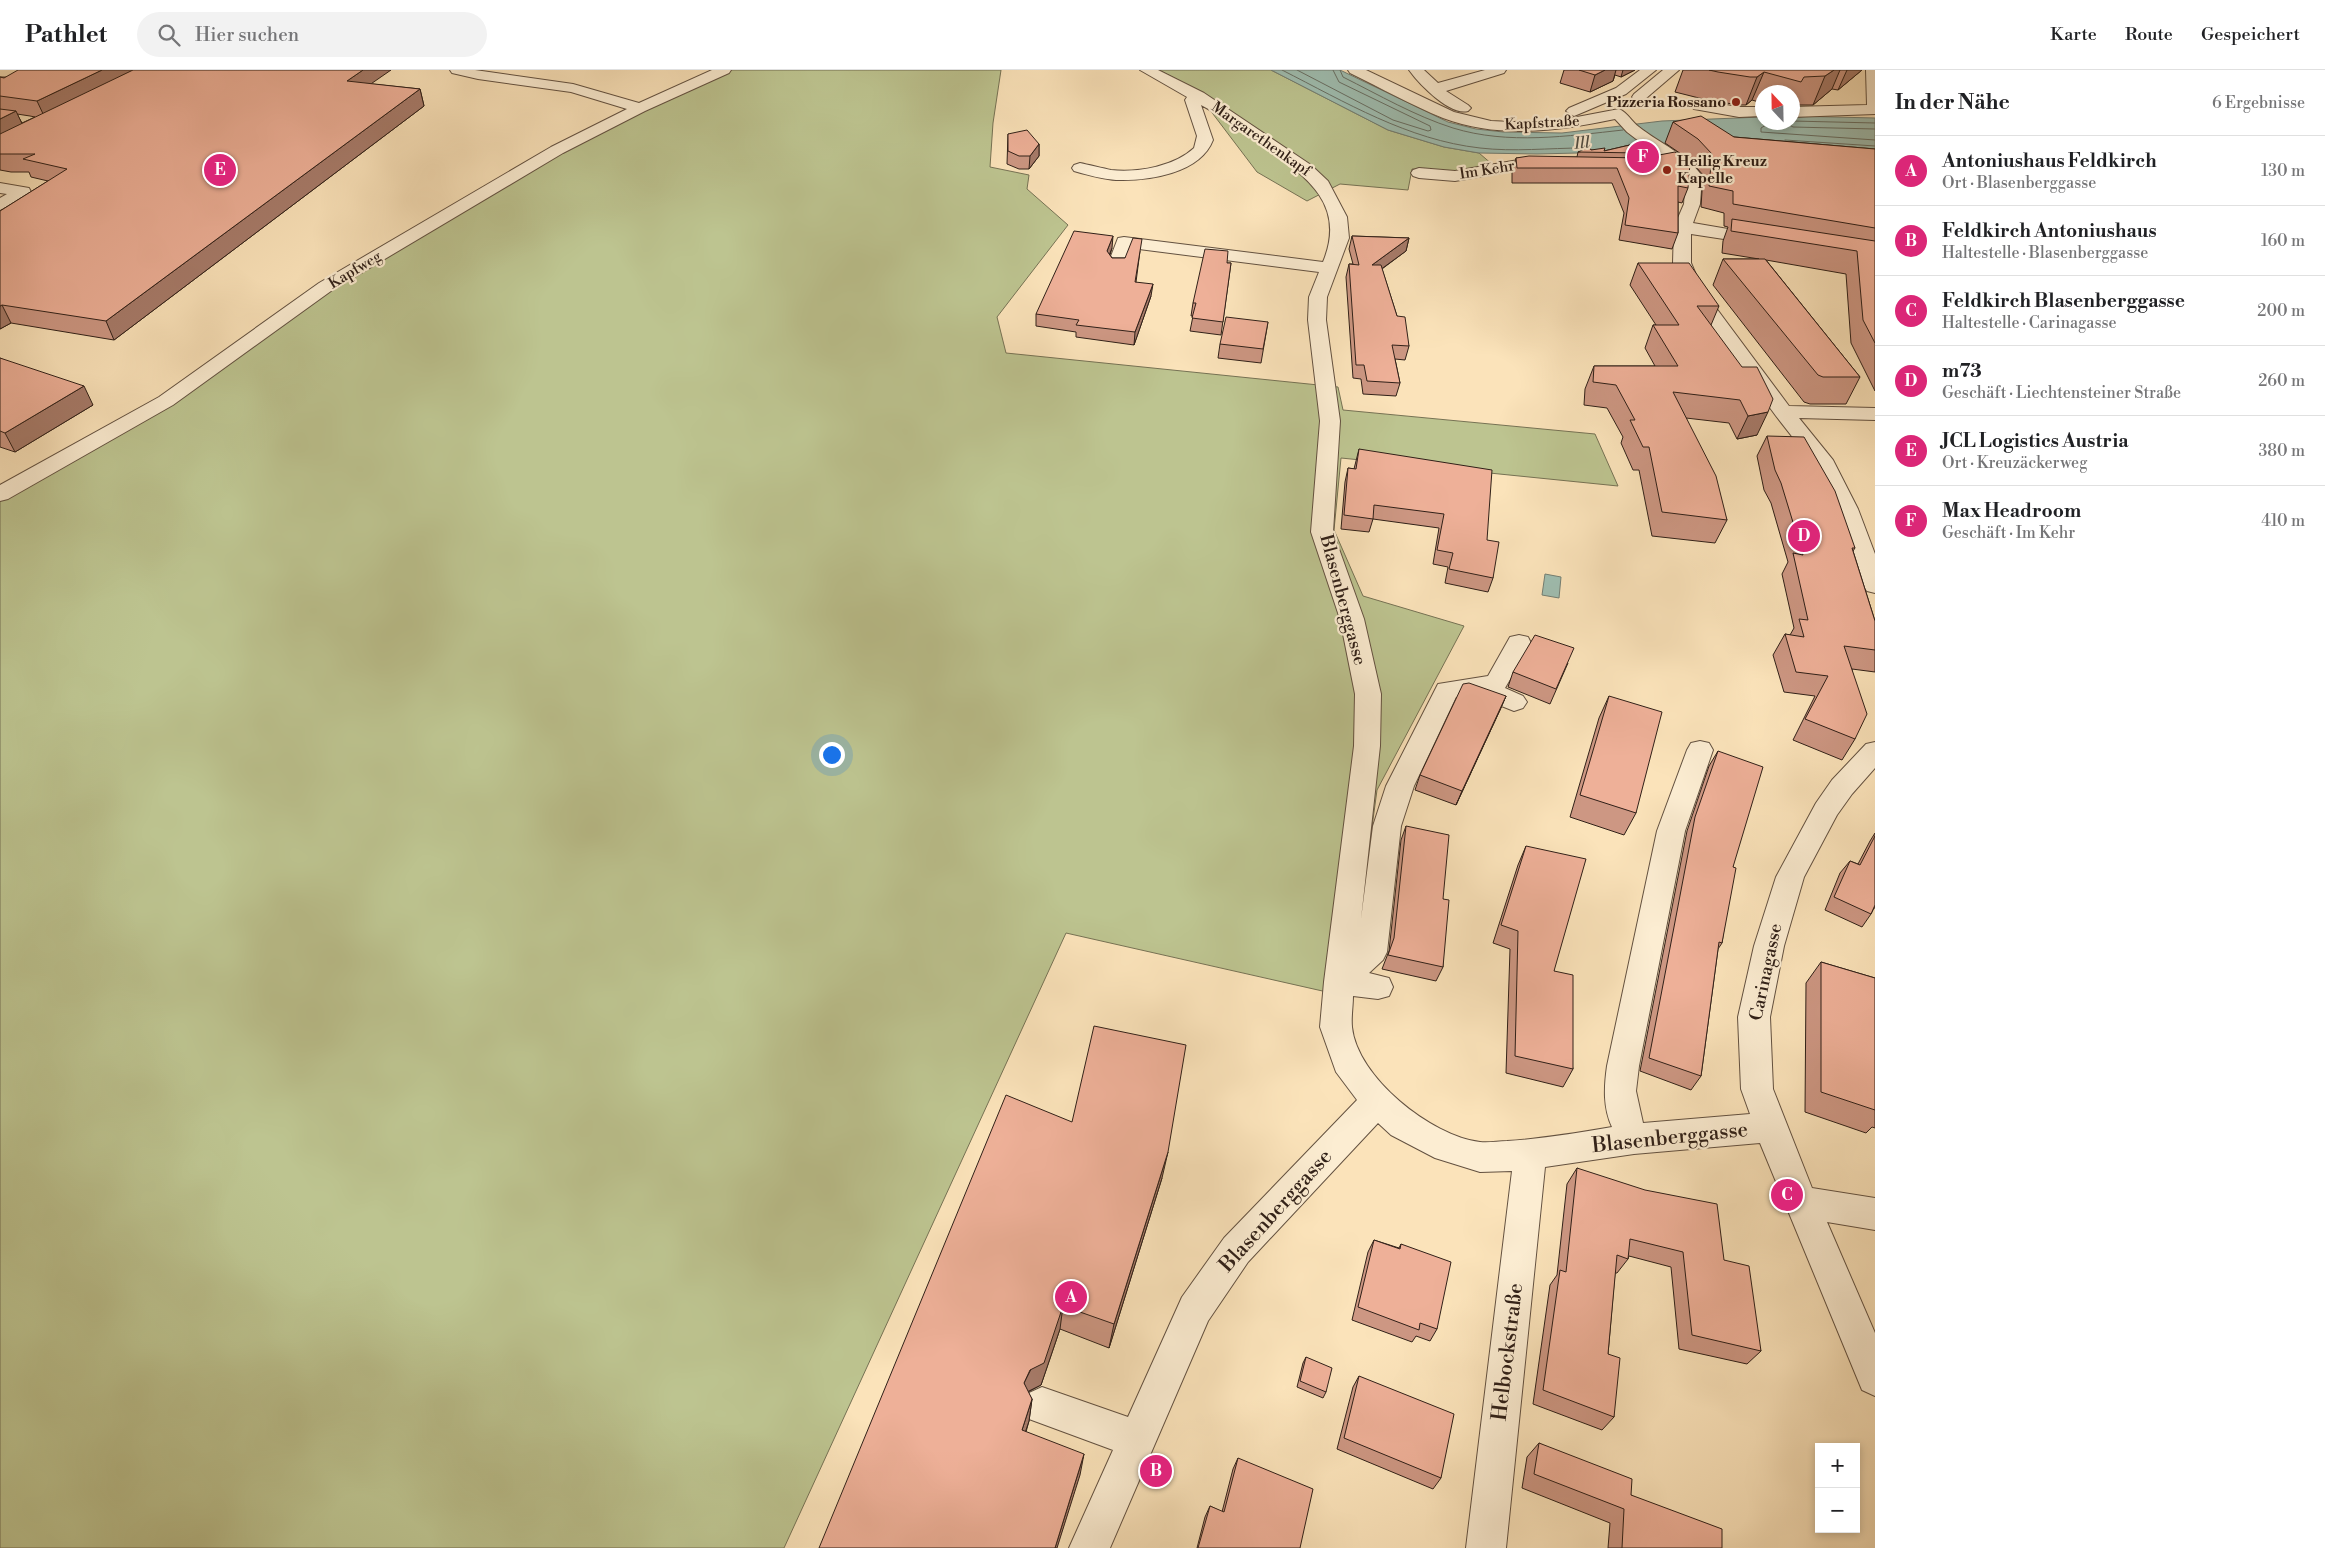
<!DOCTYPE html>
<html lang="de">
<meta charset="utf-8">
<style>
:root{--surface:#fff;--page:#f2f2f2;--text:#202124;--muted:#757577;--line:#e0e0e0;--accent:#db2777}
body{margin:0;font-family:"Libre Bodoni",serif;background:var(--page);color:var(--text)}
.controls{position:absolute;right:15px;bottom:15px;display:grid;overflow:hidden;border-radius:0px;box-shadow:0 2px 8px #0003}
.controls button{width:45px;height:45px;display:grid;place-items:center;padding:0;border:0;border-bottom:1px solid var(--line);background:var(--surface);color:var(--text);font:25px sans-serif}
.compass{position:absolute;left:1755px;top:15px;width:45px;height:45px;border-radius:50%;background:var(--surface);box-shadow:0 2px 8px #0003;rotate:338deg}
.you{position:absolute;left:831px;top:684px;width:18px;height:18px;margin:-12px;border:4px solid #fff;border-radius:50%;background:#1a73e8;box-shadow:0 0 0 8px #1a73e833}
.badge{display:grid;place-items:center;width:32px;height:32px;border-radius:50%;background:var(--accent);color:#fff;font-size:16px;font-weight:700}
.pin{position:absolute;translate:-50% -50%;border:2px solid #fff;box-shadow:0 1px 5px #0006}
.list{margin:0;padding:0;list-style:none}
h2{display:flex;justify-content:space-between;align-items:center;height:65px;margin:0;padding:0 20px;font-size:21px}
h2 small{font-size:16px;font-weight:400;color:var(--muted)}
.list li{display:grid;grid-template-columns:32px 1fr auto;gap:15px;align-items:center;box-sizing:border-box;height:70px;padding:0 20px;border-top:1px solid var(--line)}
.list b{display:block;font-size:19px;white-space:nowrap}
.list p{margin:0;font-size:16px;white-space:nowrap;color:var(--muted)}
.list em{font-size:16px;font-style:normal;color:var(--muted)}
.icon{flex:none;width:28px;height:28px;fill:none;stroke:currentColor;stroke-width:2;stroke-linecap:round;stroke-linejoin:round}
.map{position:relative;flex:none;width:1875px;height:1478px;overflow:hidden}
header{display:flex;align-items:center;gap:30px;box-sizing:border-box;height:70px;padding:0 25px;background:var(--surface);border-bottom:1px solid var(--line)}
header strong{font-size:24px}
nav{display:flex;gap:28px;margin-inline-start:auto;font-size:18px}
.search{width:350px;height:45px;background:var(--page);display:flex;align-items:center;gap:12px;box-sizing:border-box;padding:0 18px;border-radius:28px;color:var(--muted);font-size:19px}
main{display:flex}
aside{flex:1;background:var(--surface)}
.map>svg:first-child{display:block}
.green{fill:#bdc490;stroke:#767254}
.water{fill:#9fbeb1;stroke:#737f74}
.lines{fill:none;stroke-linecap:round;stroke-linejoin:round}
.shore{stroke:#686f64;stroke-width:1}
.minor-casing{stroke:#635140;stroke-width:2}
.minor{fill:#fcedd2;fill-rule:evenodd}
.wall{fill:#cd9783;stroke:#302018;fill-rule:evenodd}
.shaded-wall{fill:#a77b6a;stroke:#302018}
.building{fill:#eeb098;stroke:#302018}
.poi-dot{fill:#8f2418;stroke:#fcedd2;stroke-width:2}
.labels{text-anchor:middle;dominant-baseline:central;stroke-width:4.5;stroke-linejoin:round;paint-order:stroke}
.far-poi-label{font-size:15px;font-weight:bold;fill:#302018;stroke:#fcedd2;text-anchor:end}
.far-street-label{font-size:15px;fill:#302018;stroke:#fcedd2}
.far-water-label{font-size:16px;font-style:italic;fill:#514f46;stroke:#fcedd2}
.street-label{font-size:18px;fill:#302018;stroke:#fcedd2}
.near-street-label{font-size:21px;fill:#302018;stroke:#fcedd2}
</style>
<header>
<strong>Pathlet</strong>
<div class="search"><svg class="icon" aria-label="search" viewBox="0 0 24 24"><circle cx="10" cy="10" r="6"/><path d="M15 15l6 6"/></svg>Hier suchen</div>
<nav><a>Karte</a><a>Route</a><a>Gespeichert</a></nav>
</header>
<main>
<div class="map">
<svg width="1875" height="1478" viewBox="0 0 1875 1478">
<rect width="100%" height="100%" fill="#fbe3ba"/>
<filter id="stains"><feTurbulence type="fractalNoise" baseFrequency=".004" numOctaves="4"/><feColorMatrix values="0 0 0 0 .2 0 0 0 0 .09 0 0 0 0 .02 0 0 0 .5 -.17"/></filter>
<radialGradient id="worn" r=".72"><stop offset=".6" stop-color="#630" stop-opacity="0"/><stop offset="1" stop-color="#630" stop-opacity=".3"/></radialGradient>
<!-- green -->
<g class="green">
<polygon points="724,0 1001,0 993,53 990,97 1029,105 1027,119 1068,155 997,247 1006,283 1338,317 1343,340 1595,364 1618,416 1341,388 1334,460 1363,526 1464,556 1377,720 1349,927 1066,863 784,1478 0,1478 0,424 166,331 325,217 557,80"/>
<polygon points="1159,0 1271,0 1388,60 1444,77 1479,83 1493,95 1457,102 1412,99 1408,120 1340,114 1307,131 1257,102 1210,40 1206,25"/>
</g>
<!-- water -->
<g class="water">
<polygon points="1271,0 1340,0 1448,52 1476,59 1503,62 1562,63 1662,51 1762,47 1762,52 1792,52 1793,46 1875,48 1875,81 1708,72 1640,77 1619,82 1537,84 1479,83 1444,77 1388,60"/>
<polygon points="1545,504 1561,507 1559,528 1542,525"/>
</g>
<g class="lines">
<!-- shore -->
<g class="shore">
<path d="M1282 0C1345 32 1408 70 1480 78 1514 82 1549 78 1583 78"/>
<polyline points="1297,0 1393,50 1428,61 1431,60 1430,56 1339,12 1333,0"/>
<path d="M1340 0 1343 7C1379 25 1415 46 1453 58 1508 75 1568 66 1623 60"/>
<polyline points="1792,51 1875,53"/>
<polyline points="1771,52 1761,58 1761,62 1875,70"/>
<polyline points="1784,52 1793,57 1875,59"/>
<polyline points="1785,70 1875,76"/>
</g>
<defs>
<g id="minor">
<polygon points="450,0 475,0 573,14 639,33 712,0 731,0 729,3 645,41 563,83 331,221 173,335 8,429 0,431 0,415 159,327 319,213 551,77 627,39 571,22 478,9 452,3"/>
<path d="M1140 0H1158L1204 23 1311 95 1328 111 1347 147 1349 168 1327 227 1326 250 1340 351 1333 462 1364 549 1381 624 1380 676 1361 849 1373 756 1386 716 1438 614 1488 606 1510 567 1519 565 1528 567 1531 573 1505 618 1523 626 1527 632 1523 638 1514 641 1474 625 1456 627 1414 716 1401 756 1387 882 1383 890 1369 903 1389 908 1393 917 1389 926 1378 929 1353 926C1353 936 1351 947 1352 957 1357 1007 1431 1066 1480 1072 1489 1073 1498 1071 1507 1071 1542 1069 1577 1063 1612 1057 1603 1038 1604 1017 1607 996L1657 761 1687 680 1691 673 1700 671 1709 673 1713 680 1685 761 1639 996 1636 1021 1643 1053 1750 1044 1741 1019 1738 947 1754 876 1776 807 1816 733 1832 710 1866 674 1875 672V698L1852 724 1837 745 1804 807 1784 876 1770 947 1773 1019 1812 1118 1875 1128V1160L1827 1152 1875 1263V1326L1862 1320 1760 1073 1634 1084 1545 1097 1506 1478H1466L1512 1101 1480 1102 1435 1088 1391 1065 1378 1053 1248 1192 1208 1251 1110 1478H1069L1113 1380 1029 1349 1023 1336 1029 1323 1042 1317 1128 1347 1182 1227 1224 1168 1357 1030 1336 1002 1320 957 1324 912 1354 676 1355 624 1340 549 1311 462 1320 351 1308 250 1309 227 1319 202 1131 178 1123 198H1111L1108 194 1118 168 1124 167 1323 192C1348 132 1303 104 1259 73 1240 60 1222 46 1201 35L1213 70C1200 104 1148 111 1116 110 1102 109 1088 105 1074 101L1072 98 1074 95 1080 93C1090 95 1101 98 1111 100 1138 103 1175 96 1194 78L1197 66 1185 30 1187 27Z"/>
<path d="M1348 0H1366L1454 42 1491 51 1512 52 1556 51 1619 39C1627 42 1632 52 1639 57 1659 73 1688 85 1702 106L1700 134 1693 153 1769 166 1772 170 1769 174 1763 175 1691 164V193L1702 219 1789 336 1875 338V350L1799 348 1833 390 1858 439 1875 484V523L1867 521 1863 516 1836 439 1812 392 1776 346 1684 220 1673 193 1674 157 1684 134 1686 107 1627 62 1615 49C1558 61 1499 69 1443 48 1411 35 1381 18 1350 3Z"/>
<path d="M1409 0H1424L1438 13 1485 0H1506L1504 3 1446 21 1468 35 1471 38 1468 41C1450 46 1419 14 1409 0Z"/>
<polygon points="1640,0 1656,0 1626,24 1579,44 1574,46 1566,41 1569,38 1616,18"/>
<polygon points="1663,0 1679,0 1644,30 1634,30 1632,27 1634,24"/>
<polygon points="1866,0 1875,0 1875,44 1792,47 1792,37 1867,35"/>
<polygon points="1699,31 1739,37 1762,37 1762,46 1739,47 1694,39 1691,36"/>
<polygon points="1524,89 1557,92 1559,95 1557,98 1524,99 1455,111 1419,108 1413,106 1411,103 1413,100 1419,98 1455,101"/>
<polygon points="0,113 29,118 31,122 29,126 0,140 0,128 7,124 0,123"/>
</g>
</defs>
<!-- minor casing -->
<use href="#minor" class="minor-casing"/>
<!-- minor -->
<use href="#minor" class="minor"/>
</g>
<!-- wall -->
<g class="wall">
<polygon points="1564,0 1635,0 1621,7 1615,5 1613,11 1590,22 1560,13"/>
<polygon points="1683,0 1862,0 1838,20 1832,19 1813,35 1792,35 1792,22 1762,22 1762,33 1752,30 1746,35 1739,35 1707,30 1675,22"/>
<path d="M0 7 372 14 420 19 424 36 114 270 11 253 0 259V141L48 111 31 107 29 102H11L0 100ZM17 44 30 46 35 47 22 53Z"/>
<polygon points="1673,52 1734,67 1875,79 1875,321 1851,273 1846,204 1766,190 1860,307 1846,334 1810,334 1804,332 1713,215 1723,189 1759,189 1722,183 1723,171 1728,157 1724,156 1724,143 1701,137 1703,105 1690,90 1665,73"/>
<polygon points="1008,64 1039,74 1039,86 1029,99 1019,99 1007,94"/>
<polygon points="1647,71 1656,86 1688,118 1682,133 1678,132 1678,163 1672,179 1619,170 1624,143 1612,113 1512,113 1512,103 1516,88 1577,87 1578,82 1591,80 1604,81"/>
<polygon points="1352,166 1409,168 1406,181 1382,199 1397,246 1409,276 1405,290 1395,289 1400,313 1396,326 1363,324 1361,309 1353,308 1346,207 1349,194 1353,194 1349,179"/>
<polygon points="1112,178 1110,185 1112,188 1125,188 1140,181 1136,212 1151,226 1134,275 1076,267 1076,262 1036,256 1036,244"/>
<polygon points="1227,193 1231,193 1221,265 1190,261 1193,246 1191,246 1193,233"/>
<polygon points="1638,193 1719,236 1711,255 1757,365 1737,369 1729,353 1686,348 1727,450 1715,473 1652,466 1639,400 1633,400 1621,373 1623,367 1607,338 1584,335 1585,319 1594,296 1655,296 1645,278 1653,255 1656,255 1630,215"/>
<polygon points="1268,252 1261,293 1218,288 1220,274"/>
<polygon points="0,288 93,335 15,382 0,377"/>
<polygon points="1767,366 1855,478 1853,481 1875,551 1875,602 1852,599 1855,669 1842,690 1793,670 1815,626 1784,622 1773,585 1785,564 1790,565 1794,558 1782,504 1788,492 1771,433 1764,420 1757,386"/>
<polygon points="1359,379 1487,470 1493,508 1488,522 1445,513 1448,497 1433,494 1439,458 1373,449 1369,462 1341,459 1345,412 1348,398 1354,399"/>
<polygon points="1568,593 1550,634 1508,617 1513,602"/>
<polygon points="1506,626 1500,640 1456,735 1415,720 1420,705"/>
<polygon points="1609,626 1636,743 1624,765 1570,747 1599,648"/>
<polygon points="1718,681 1733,797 1722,873 1718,879 1701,1006 1691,1020 1640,1001 1687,761 1709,696"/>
<polygon points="1406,756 1443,829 1443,897 1436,911 1382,899 1389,881 1401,770"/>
<polygon points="1875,763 1875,838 1874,838 1871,844 1862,857 1825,840 1840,803 1850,791 1858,794 1870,771"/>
<polygon points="1526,776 1554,901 1573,999 1563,1017 1506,1003 1510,879 1493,873 1518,795"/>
<polygon points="1821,892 1875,908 1875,1058 1872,1057 1866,1063 1805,1042 1806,913"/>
<polygon points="1577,1098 1724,1190 1761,1281 1747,1294 1679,1279 1671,1197 1629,1186 1628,1189 1617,1203 1615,1203 1608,1284 1614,1347 1602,1360 1533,1334 1550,1215 1557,1205 1567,1114"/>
<polygon points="1162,1108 1109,1278 1060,1259 1041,1315 1028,1322 1032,1329 1029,1351 1026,1362 1080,1405 819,1478"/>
<polygon points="1374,1170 1399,1178 1401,1174 1437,1259 1430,1271 1416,1266 1412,1272 1352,1250 1368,1182"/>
<polygon points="1306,1287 1326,1322 1323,1328 1297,1317 1303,1293"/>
<polygon points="1359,1306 1441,1408 1433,1419 1337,1379 1353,1317"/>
<polygon points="1539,1373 1631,1425 1722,1478 1608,1478 1610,1453 1522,1418 1527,1387"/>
<polygon points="1238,1388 1300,1478 1197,1478 1205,1447 1210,1436 1222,1442 1233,1399"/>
</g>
<!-- shaded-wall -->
<g class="shaded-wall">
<polygon points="102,0 142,0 45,48 37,31"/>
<polygon points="363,0 391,0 352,27 347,11"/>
<polygon points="1605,0 1616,0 1613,11 1590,22 1595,5"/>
<polygon points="1623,0 1635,0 1621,7"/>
<polygon points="1834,0 1840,0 1832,19 1813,35 1825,6"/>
<polygon points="1847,0 1862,0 1838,20"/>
<polygon points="1764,2 1752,30 1746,35 1757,7"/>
<polygon points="420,19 424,36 114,270 106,251"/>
<polygon points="16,41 24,58 0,70 0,49"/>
<polygon points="1039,74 1039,86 1029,99 1030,86"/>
<polygon points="1658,80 1655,86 1638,89 1640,83"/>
<polygon points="1113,166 1112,178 1106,193 1107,181"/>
<polygon points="1409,168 1406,181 1369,208 1372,195"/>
<polygon points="1153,214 1151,226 1134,275 1135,262"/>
<polygon points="2,235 11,253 0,259 0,236"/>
<polygon points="84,316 93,335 15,382 5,363"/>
<polygon points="1768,342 1757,365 1737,369 1748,346"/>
<polygon points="1506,626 1500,640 1456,735 1462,721"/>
<polygon points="1168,1082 1162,1108 1109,1278 1114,1254"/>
<polygon points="1063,1236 1060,1259 1041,1315 1027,1322 1024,1313"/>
<polygon points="1032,1329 1029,1351 1019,1381 1022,1360"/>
<polygon points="1084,1384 1080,1405 1057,1478 1055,1478"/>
</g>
<!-- building -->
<g class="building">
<polygon points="18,0 102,0 37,31 0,26 0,7 4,8"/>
<polygon points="133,0 363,0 347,11 420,19 106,251 2,235 0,236 0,141 67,99 23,89 35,84 0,84 0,64"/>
<polygon points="1579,0 1605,0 1595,5"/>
<polygon points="1709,0 1834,0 1825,6 1804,7 1801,12 1764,2 1757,7 1750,7 1718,2"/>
<polygon points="0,39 16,41 0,49"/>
<polygon points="1701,46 1734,67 1875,79 1875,158 1733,134 1733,121 1709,116 1712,84 1698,69 1673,52"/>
<polygon points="1027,60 1039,74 1030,86 1019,86 1008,81 1008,64"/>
<polygon points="1647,71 1658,80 1640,83 1578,82 1589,77 1591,80 1605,78 1604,81"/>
<polygon points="1675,82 1690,93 1688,118 1678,116 1678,163 1625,155 1629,128 1617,98 1517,98 1516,88 1529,86 1643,88"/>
<polygon points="1732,149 1875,171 1875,273 1863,250 1857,181 1731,161"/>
<polygon points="1074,161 1113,166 1107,181 1112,188 1125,188 1133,168 1142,169 1135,212 1153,214 1135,262 1076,255 1079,250 1036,244"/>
<polygon points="1352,166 1409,168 1372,195 1381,195 1397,246 1405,247 1409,276 1392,275 1400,313 1367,311 1364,295 1356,295 1349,194 1359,195"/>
<polygon points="1205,179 1228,181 1227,193 1231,193 1223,252 1192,248 1196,233 1193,233"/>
<polygon points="1723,189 1765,189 1860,307 1823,307 1818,305"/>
<polygon points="1638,193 1689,193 1719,236 1697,236 1742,297 1757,297 1773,329 1768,342 1748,346 1740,330 1673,322 1716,406 1727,450 1662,442 1649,377 1643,377 1630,350 1635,350 1616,315 1593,312 1594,296 1678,296 1653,255 1679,255"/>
<polygon points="1226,247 1268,252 1263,279 1220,274"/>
<polygon points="0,288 84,316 5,363 0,361"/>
<polygon points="1767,366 1804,367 1835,421 1855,478 1852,478 1875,551 1875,580 1844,576 1867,644 1855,669 1805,649 1828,606 1796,602 1785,564 1804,567 1799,549 1808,550 1793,483 1803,485 1781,413 1775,400"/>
<polygon points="1359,379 1492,400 1487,470 1499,472 1493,508 1449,499 1453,483 1437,480 1444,444 1374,435 1373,449 1344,445 1348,398 1356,399"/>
<polygon points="1535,565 1574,578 1556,619 1513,602"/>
<polygon points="1469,613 1506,626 1462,721 1420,705 1463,614"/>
<polygon points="1609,626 1662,642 1636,743 1580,725"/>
<polygon points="1718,681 1763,697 1733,797 1736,798 1722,873 1719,872 1701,1006 1649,988 1695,747"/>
<polygon points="1406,756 1449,765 1443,829 1449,830 1443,897 1388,885 1394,868"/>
<polygon points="1875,766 1875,835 1871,844 1834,827 1850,791 1860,795"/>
<polygon points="1526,776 1586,789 1554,901 1573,905 1573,999 1515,986 1518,861 1501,855"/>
<polygon points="1821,892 1875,908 1875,1040 1821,1022"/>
<polygon points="1094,956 1186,975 1168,1082 1114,1254 1063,1236 1044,1293 1030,1300 1024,1313 1032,1329 1022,1360 1084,1384 1055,1478 819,1478 1006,1025 1072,1052"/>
<polygon points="1577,1098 1645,1120 1717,1134 1724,1190 1749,1196 1761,1281 1692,1265 1683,1182 1630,1169 1628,1189 1617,1185 1608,1284 1620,1288 1614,1347 1543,1320 1560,1200 1566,1202"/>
<polygon points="1374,1170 1400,1179 1401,1174 1451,1192 1437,1259 1420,1253 1419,1260 1358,1237"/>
<polygon points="1306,1287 1332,1298 1326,1322 1300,1311"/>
<polygon points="1359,1306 1454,1344 1441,1408 1344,1368"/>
<polygon points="1539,1373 1632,1409 1631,1425 1722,1459 1722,1478 1622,1478 1624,1439 1534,1404"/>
<polygon points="1238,1388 1313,1419 1300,1478 1198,1478 1210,1436 1224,1442"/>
</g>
<!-- markers -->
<g class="poi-dot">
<circle cx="1736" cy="32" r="5"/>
<circle cx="1667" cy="100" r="5"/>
</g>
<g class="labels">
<!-- far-poi labels -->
<g class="far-poi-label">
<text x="1726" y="32">Pizzeria Rossano</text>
<text x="1677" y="91" text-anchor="start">Heilig Kreuz<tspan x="1677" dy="17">Kapelle</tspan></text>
</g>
<!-- far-street labels -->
<g class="far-street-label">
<text transform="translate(1542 53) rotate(-3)">Kapfstraße</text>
<text transform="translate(1261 69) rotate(35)">Margarethenkapf</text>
<text transform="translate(1487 100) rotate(-9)">Im Kehr</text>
<text transform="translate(355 200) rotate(-31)">Kapfweg</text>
</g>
<!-- far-water labels -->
<g class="far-water-label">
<text transform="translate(1582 73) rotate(-5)">Ill</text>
</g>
<!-- street labels -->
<g class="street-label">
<text transform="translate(1343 530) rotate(75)">Blasenberggasse</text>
<text transform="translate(1766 902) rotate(-78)">Carinagasse</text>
</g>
<!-- near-street labels -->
<g class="near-street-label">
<text transform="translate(1670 1068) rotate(-6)">Blasenberggasse</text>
<text transform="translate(1276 1141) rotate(-48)">Blasenberggasse</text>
<text transform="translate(1508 1282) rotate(-83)">Helbockstraße</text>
</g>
</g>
<rect width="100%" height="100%" filter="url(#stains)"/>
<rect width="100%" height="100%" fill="url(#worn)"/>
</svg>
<div class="controls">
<button>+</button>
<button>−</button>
</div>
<svg class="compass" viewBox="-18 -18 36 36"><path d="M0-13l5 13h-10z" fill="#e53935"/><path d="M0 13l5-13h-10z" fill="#757577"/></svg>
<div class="you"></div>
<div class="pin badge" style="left:1071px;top:1227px">A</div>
<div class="pin badge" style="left:1156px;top:1401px">B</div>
<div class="pin badge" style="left:1787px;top:1125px">C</div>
<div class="pin badge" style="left:1804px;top:466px">D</div>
<div class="pin badge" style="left:220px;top:100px">E</div>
<div class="pin badge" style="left:1643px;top:87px">F</div>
</div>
<aside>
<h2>In der Nähe<small>6 Ergebnisse</small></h2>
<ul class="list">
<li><span class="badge">A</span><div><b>Antoniushaus Feldkirch</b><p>Ort · Blasenberggasse</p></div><em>130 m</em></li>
<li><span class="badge">B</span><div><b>Feldkirch Antoniushaus</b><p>Haltestelle · Blasenberggasse</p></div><em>160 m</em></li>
<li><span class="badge">C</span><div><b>Feldkirch Blasenberggasse</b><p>Haltestelle · Carinagasse</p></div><em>200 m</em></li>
<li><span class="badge">D</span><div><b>m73</b><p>Geschäft · Liechtensteiner Straße</p></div><em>260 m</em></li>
<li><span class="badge">E</span><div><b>JCL Logistics Austria</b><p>Ort · Kreuzäckerweg</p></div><em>380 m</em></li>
<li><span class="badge">F</span><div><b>Max Headroom</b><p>Geschäft · Im Kehr</p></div><em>410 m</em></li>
</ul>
</aside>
</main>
